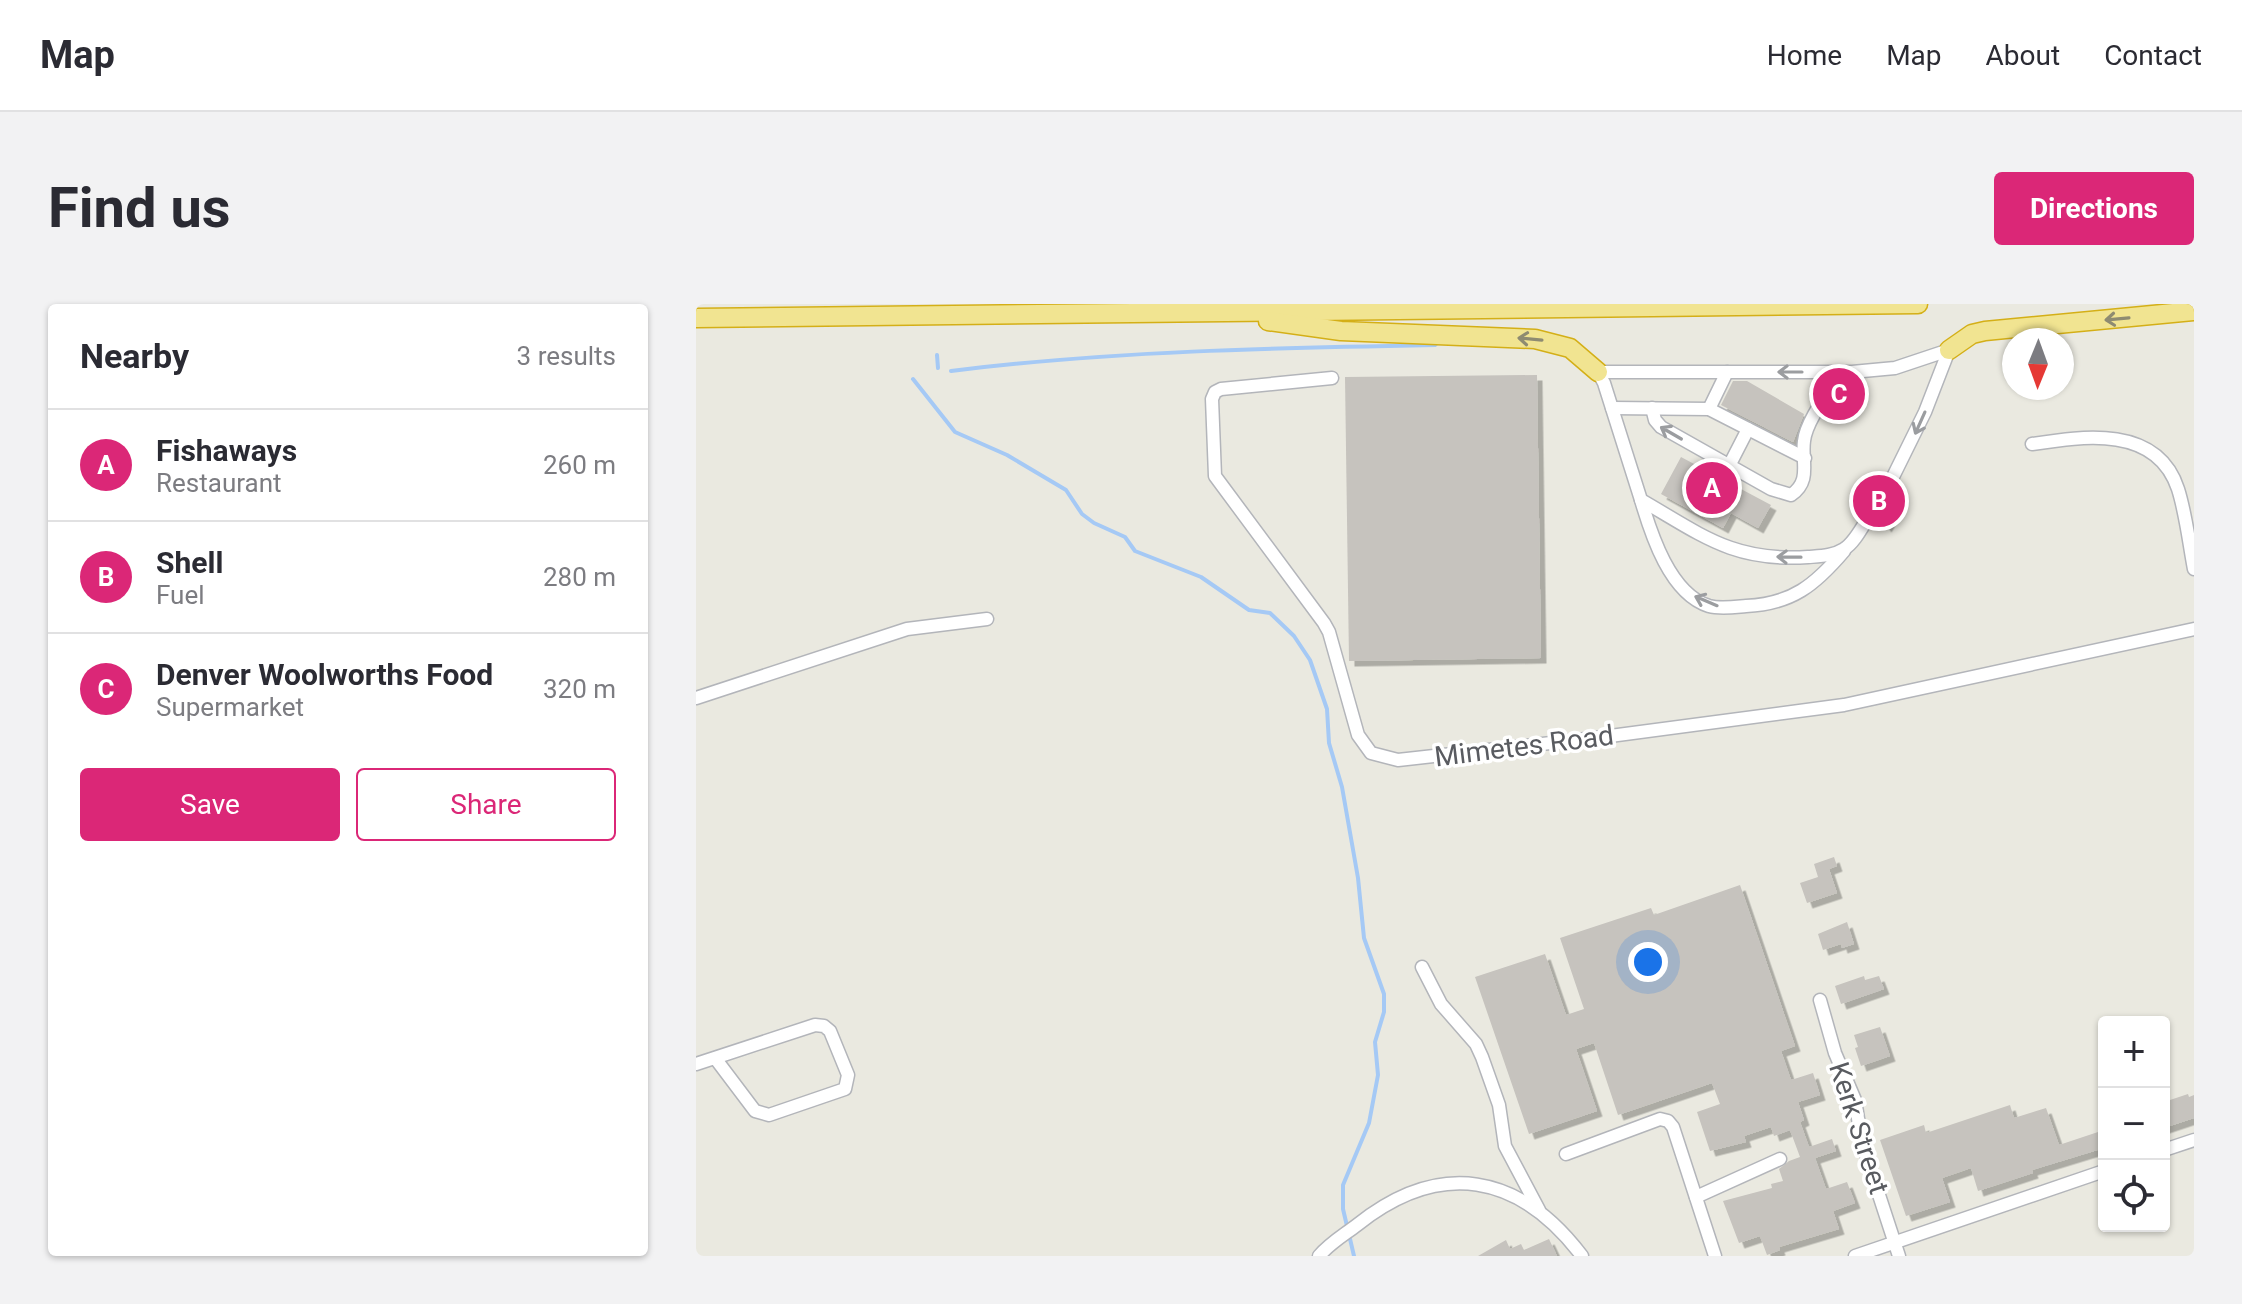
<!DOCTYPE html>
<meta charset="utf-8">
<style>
:root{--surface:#fff;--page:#f2f2f3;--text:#2b2b33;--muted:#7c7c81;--line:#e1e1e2;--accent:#db2777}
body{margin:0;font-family:Roboto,sans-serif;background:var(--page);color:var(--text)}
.controls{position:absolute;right:24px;bottom:24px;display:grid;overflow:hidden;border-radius:8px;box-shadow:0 2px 6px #0004}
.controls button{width:72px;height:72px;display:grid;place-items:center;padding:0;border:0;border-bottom:2px solid var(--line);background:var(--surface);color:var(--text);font:40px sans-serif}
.compass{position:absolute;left:1306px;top:24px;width:72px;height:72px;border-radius:50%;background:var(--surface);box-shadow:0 2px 6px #0004;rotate:181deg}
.you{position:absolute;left:952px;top:658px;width:28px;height:28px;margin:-20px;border:6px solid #fff;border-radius:50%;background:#1a73e8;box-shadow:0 0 0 12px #1a73e833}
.badge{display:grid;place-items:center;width:52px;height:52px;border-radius:50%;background:var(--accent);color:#fff;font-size:26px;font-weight:700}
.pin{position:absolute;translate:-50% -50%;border:4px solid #fff;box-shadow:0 2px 8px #0006}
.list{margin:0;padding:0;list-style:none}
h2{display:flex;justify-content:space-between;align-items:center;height:104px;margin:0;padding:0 32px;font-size:34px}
h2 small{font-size:26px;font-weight:400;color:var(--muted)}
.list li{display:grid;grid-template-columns:52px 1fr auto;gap:24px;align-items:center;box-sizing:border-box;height:112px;padding:0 32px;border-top:2px solid var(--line)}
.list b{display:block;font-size:30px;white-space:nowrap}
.list p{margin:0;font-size:26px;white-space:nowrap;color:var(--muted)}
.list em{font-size:26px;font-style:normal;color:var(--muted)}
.actions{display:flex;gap:16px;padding:24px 32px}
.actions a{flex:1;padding:18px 0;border:2px solid var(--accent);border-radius:8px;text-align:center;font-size:28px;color:var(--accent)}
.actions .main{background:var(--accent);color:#fff}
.icon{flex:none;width:44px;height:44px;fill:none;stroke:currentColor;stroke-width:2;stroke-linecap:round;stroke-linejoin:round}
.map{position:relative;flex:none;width:1498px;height:952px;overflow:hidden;border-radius:8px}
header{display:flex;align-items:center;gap:48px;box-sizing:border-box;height:112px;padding:0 40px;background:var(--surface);border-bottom:2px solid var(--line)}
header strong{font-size:38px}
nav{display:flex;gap:44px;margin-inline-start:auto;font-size:28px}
.intro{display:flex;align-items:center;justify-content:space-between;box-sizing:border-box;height:192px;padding:0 48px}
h1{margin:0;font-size:56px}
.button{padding:20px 36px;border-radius:8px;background:var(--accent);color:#fff;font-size:28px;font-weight:700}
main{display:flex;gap:48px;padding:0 48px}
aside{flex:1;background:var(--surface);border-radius:8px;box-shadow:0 2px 6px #0004}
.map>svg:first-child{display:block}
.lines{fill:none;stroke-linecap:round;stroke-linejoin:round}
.stream{stroke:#a5c9f5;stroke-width:4}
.building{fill:#c6c3be;filter:url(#shadow)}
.minor-casing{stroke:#b3b5ba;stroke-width:15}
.highway-casing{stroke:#d4af17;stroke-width:21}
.minor{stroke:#fff;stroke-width:12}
.highway{stroke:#f1e491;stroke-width:18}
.oneway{stroke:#8e8b71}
.oneway2{stroke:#9b9da0}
.labels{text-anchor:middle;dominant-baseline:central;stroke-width:7;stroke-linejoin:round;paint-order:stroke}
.street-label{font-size:28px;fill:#595b60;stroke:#fff}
</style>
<header>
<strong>Map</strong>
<nav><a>Home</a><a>Map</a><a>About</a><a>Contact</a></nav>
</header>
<div class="intro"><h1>Find us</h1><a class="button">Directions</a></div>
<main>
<aside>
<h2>Nearby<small>3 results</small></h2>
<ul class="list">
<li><span class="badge">A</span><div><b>Fishaways</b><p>Restaurant</p></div><em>260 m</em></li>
<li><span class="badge">B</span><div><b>Shell</b><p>Fuel</p></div><em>280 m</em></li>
<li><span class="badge">C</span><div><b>Denver Woolworths Food</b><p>Supermarket</p></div><em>320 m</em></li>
</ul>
<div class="actions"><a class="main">Save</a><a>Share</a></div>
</aside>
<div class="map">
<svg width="1498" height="952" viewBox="0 0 1498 952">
<defs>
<filter id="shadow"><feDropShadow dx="5.5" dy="5.5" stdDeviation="0" flood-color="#0004"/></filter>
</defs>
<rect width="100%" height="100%" fill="#eae9e0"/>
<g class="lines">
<!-- stream -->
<g class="stream">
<polyline points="241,51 242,64"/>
<path d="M255 67C415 47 577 44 739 41L743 37"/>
<polyline points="217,75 259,128 311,151 370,186 386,210 398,219 429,233 439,247 505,273 553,306 574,309 598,332 614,356 631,405 633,439 646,483 662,574 668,634 688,690 688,708 679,738 682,771 673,819 647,881 647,905 658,952"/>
</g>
</g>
<!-- building -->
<g class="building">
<polygon points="841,71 845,354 653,357 649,73"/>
<polygon points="1037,77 1051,77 1108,110 1097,138 1025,101"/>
<polygon points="985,153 1075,201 1062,224 1035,209 1027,224 965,190"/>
<polygon points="1177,173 1183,180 1180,189 1182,195 1189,198 1195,196 1201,205 1190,223 1183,213 1186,207 1185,201 1178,197 1172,199 1165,190"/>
<polygon points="1138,553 1141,562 1133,565 1141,589 1111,599 1104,579 1122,573 1118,560"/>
<polygon points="1044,581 1099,742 1085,747 1095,776 1117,769 1124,791 1102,798 1108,816 1104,818 1113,843 1136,835 1140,847 1119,854 1130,885 1151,878 1159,899 1137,907 1143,925 1083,943 1084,946 1071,951 1064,932 1043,939 1027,897 1076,884 1075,880 1087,877 1083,865 1093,857 1104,853 1094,826 1078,832 1075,823 1048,832 1050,838 1014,847 1001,808 1024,800 1016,779 922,811 898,739 880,745 901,807 833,830 779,673 849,650 870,711 888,705 864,634 955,604 958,611"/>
<polygon points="1151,618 1158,640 1146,644 1145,640 1127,646 1122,630"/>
<polygon points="1168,672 1169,676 1183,672 1188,685 1145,700 1139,682"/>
<polygon points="1184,723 1194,752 1165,762 1159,744 1162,743 1158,731"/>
<polygon points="1492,790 1493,793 1498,791 1498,814 1468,824 1468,798"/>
<polygon points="1314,801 1318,814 1350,804 1363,841 1408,826 1408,844 1336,866 1337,869 1282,887 1275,864 1246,874 1254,898 1210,912 1184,836 1228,821 1230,829"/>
<polygon points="853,935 861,952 782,952 810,936 814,945 825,940 828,946"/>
</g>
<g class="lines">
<defs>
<g id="minor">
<path d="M902 68 908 79 945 196C1006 231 1037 258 1112 253 1124 252 1137 252 1148 245 1160 238 1169 217 1177 206"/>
<polyline points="902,68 1156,68 1199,64 1253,46"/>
<polyline points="636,74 525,85 519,88 516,95 519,172 628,319 633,328 662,431 675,449 702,456 899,434 1148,401 1498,325"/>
<polyline points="916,104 1013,105 1109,154"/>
<path d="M956 104 959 116 965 123 1075 185 1095 191C1116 177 1105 157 1108 137 1110 117 1134 86 1145 68"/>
<polyline points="1013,105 1031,68"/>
<path d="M1336 140C1388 132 1461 121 1482 185 1490 210 1493 239 1498 265"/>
<polyline points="1033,162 1052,125"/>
<polyline points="1189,189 1229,108 1253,46"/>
<path d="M945 196C955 230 974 290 1013 302 1024 305 1038 303 1050 302 1096 300 1119 281 1148 247"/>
<polyline points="0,394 211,325 291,315"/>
<polyline points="726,663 745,700 780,740 786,753 803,801 809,842 843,906"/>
<polyline points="1124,696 1139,749 1159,796 1166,839 1203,952"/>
<polyline points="0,760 119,721 128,722 134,727 152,771 149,785 73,811 59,807 19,754"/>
<polyline points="1468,846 1498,836"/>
<polyline points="870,850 964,815 972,817 977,823 1019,952"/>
<polyline points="1000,893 1084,855"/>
<path d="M623 952C634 939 648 931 661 921 744 855 823 869 886 952"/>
<polyline points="1159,952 1408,867"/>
</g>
<g id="highway">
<polyline points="0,14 1222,0"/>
<polyline points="572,17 645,27 839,35 874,44 902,68"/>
<polyline points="1253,46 1276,30 1289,27 1498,7"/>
</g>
</defs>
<!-- minor casing -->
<use href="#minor" class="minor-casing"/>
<!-- highway casing -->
<use href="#highway" class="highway-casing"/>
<!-- minor -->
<use href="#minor" class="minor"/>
<!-- highway -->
<use href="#highway" class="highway"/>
</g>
<!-- one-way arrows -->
<defs><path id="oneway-shaft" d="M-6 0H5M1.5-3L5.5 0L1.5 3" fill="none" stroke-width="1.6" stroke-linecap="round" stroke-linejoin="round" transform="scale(2)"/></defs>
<g class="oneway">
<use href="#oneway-shaft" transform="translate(1421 15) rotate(175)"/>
<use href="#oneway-shaft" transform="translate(834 35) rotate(-175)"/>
</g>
<g class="oneway2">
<use href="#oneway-shaft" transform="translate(1094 68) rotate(-180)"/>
<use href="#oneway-shaft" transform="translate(1224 119) rotate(114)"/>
<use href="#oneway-shaft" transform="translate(975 129) rotate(-150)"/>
<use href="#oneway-shaft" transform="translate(1093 253) rotate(-179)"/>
<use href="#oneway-shaft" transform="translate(1010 297) rotate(-157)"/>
</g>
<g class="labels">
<!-- street labels -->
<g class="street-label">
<text transform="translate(828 442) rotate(-7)">Mimetes Road</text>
<text transform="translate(1163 824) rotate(72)">Kerk Street</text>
</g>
</g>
</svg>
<div class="controls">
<button>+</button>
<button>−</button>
<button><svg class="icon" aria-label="locate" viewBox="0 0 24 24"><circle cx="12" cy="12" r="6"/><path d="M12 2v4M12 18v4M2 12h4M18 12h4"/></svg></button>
</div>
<svg class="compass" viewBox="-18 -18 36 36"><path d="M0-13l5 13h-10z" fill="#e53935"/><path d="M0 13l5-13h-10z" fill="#7c7c81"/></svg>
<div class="you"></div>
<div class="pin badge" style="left:1016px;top:184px">A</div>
<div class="pin badge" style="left:1183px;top:197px">B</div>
<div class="pin badge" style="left:1143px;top:90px">C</div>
</div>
</main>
